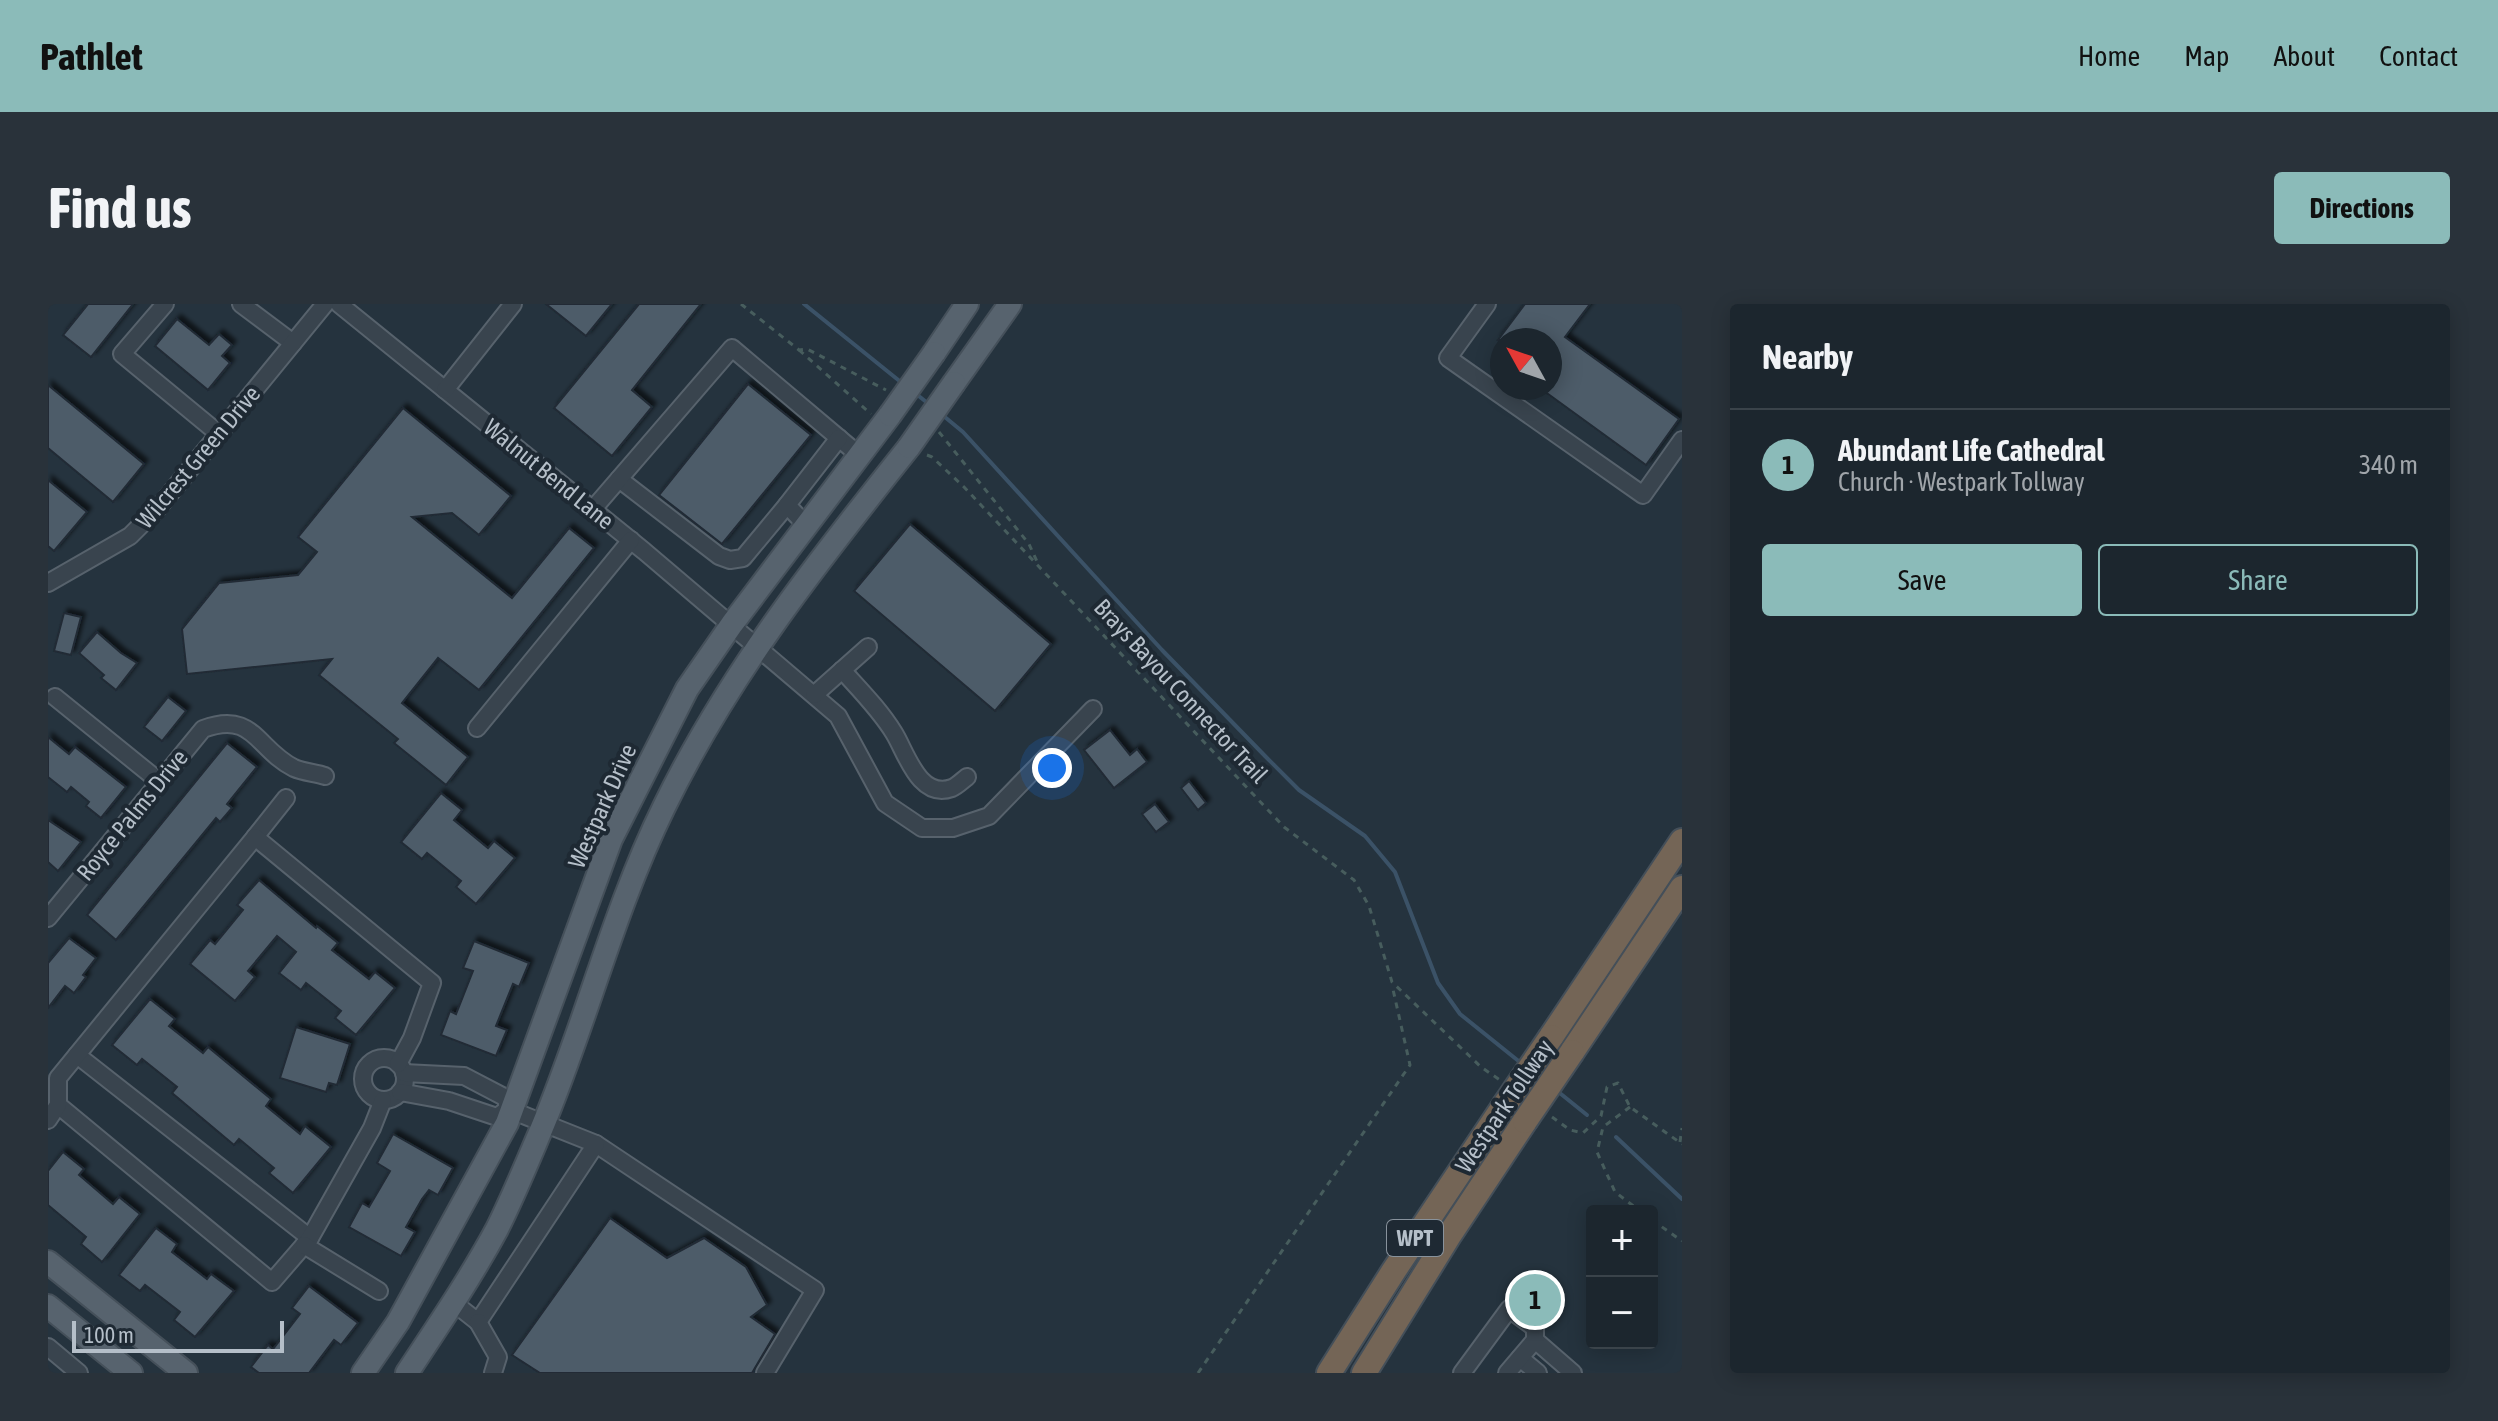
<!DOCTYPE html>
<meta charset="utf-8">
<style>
:root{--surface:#1c262e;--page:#29323a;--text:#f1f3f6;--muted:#a0a5aa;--line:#3a434a;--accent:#8bbbb9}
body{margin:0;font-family:"Asap Condensed",sans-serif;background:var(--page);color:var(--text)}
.controls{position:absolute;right:24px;bottom:24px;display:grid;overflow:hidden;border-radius:8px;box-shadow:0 4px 20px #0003}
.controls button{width:72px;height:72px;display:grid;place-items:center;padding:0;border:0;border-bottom:2px solid var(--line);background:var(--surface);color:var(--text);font:40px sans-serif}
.compass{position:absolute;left:1442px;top:24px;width:72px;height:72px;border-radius:50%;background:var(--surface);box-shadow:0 4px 20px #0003;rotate:310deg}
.scale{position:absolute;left:24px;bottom:20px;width:212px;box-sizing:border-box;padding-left:8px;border:4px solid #b5bfc9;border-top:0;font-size:22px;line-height:28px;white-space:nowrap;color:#b5bfc9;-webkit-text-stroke:6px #1e2933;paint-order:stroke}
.you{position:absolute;left:1004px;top:464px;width:28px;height:28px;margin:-20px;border:6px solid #fff;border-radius:50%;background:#1a73e8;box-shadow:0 0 0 12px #1a73e833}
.badge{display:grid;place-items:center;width:52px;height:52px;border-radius:50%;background:var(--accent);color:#111;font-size:26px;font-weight:700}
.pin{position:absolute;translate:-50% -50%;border:4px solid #fff;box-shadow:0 2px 8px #0006}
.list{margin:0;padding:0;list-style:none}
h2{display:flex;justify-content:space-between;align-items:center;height:104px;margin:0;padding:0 32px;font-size:34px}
h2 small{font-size:26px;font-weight:400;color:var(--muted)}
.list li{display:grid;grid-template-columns:52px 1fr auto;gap:24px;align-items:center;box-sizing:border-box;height:112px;padding:0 32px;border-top:2px solid var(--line)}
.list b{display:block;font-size:30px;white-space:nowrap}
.list p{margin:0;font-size:26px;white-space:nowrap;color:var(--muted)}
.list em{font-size:26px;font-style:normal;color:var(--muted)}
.actions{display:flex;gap:16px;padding:24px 32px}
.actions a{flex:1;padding:18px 0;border:2px solid var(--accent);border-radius:8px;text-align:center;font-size:28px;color:var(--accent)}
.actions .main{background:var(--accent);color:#111}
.map{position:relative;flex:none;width:1634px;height:1069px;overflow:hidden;border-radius:8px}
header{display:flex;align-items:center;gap:48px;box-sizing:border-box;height:112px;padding:0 40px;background:var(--accent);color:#111}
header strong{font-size:38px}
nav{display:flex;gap:44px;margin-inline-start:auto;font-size:28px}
.intro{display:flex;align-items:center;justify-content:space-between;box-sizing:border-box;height:192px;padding:0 48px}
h1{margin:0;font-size:56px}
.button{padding:20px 36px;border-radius:8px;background:var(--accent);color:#111;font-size:28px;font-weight:700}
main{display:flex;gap:48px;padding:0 48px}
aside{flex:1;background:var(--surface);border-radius:8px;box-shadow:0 4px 20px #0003}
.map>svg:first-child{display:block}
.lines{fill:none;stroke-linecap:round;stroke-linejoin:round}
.stream{stroke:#3b5267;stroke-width:4}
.building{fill:#4e5c69;stroke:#202b35;stroke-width:2;filter:url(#shadow)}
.minor-casing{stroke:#57626c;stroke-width:20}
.major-casing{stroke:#45505a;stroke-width:26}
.highway-casing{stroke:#444f59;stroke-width:28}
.path{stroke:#475d5d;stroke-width:3;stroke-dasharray:6 6;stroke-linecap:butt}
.minor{stroke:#39444e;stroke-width:16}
.major{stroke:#57636e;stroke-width:22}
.highway{stroke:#746556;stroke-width:24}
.major-bridge-casing{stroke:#45505a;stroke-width:26;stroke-linecap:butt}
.highway-bridge-casing{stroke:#444f59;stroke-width:28;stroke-linecap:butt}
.major-bridge{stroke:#57636e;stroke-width:22}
.highway-bridge{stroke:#746556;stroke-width:24}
.labels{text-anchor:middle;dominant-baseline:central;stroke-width:8;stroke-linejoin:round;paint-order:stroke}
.shield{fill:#1e2933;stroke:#88929c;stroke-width:2}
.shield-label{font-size:22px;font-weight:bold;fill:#b5bfc9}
.street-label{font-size:24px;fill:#b5bfc9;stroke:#1e2933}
</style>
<header>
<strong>Pathlet</strong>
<nav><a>Home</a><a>Map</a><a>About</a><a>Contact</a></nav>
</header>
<div class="intro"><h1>Find us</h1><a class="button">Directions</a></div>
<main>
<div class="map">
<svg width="1634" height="1069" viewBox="0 0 1634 1069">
<defs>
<filter id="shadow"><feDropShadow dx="4" dy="-4" stdDeviation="2" flood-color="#0009"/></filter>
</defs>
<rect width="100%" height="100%" fill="#25333e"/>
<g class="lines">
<!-- stream -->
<g class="stream">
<polyline points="756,0 854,79"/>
<polyline points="867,89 882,101"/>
<polyline points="892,109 915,128 1114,346 1217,452 1251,486 1317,532 1347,568 1390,679 1412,710 1473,759"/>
<polyline points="1508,786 1539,811"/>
<polyline points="1568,833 1634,895"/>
</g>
</g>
<!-- building -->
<g class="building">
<polygon points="40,0 85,0 43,53 15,31"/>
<polygon points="498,0 564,0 538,32"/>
<polygon points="591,0 653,0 584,86 604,103 564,152 506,104"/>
<polygon points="1477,0 1542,0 1517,33 1631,115 1598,161 1496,87 1502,84 1502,36 1450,36"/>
<polygon points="129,15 161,41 171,30 184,41 174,52 182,59 160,86 107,42"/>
<polygon points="700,80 763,131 674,240 611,191"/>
<polygon points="0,81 96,160 65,198 0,144"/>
<polygon points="355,104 463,192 431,231 404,209 364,213 464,294 521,224 546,244 431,386 390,354 354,399 420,453 398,481 346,439 350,435 271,371 284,355 139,370 134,325 171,279 250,271 269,248 250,233"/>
<polygon points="0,176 39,208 6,247 0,242"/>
<polygon points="862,220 1003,340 947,407 806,287"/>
<polygon points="16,309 33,313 23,351 6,347"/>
<polygon points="49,328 73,349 89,359 68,386 53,374 56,371 31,349"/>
<polygon points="120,393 138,407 114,437 96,423"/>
<polygon points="1062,426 1082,451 1089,445 1099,458 1066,484 1036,446"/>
<polygon points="0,433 21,450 27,443 78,483 53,514 38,502 41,498 23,483 19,488 0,473"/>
<polygon points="179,439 209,463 179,500 184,504 172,518 168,514 68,636 39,611"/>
<polygon points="1141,477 1158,499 1150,506 1133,484"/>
<polygon points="393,489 414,506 406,516 440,544 446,537 467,554 428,600 408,583 413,577 379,549 374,555 353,538"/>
<polygon points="1107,500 1121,518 1108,528 1094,510"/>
<polygon points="0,516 33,538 10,567 0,558"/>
<polygon points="211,576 268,624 269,622 290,639 284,646 321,675 327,668 347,684 308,731 287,714 293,707 258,679 253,686 231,669 248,648 229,632 200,667 207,673 187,697 142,660 162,636 167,640 195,606 189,601"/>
<polygon points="21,634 48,654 35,671 38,673 26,689 17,682 0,704 0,659"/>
<polygon points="426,637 481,659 471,683 465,680 448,722 459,726 448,752 393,731 402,707 408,710 425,667 415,664"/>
<polygon points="102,695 127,715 121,722 155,749 160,743 223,795 218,802 252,830 257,822 283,843 245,889 221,869 226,864 191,835 186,841 124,789 129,783 94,755 89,761 64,741"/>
<polygon points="248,723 302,740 289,781 281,779 278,788 232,774"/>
<polygon points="345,830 405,864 390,891 381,886 374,895 358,923 367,928 353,952 301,923 314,899 321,903 342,867 329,859"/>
<polygon points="15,848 36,865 31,871 65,900 71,893 92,910 54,958 33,940 38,933 0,901 0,867"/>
<polygon points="562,914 619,954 656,934 698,963 719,1001 703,1013 727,1030 704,1069 492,1069 464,1051"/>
<polygon points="108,924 129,940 124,948 159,975 163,970 186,987 147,1033 126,1016 132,1008 97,981 92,987 71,971"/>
<polygon points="261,982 310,1019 293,1041 286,1036 261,1069 211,1069 203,1063 220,1041 225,1045 252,1010 244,1004"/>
</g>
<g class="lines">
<defs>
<g id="minor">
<polyline points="117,0 74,50 171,130"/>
<polyline points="193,0 245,39"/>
<polyline points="291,0 596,247 790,412 837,499 874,524 905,524 941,512 1045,405"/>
<polyline points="1439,0 1400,54 1595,191 1634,136"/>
<polyline points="397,86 465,0"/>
<polyline points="571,175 671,252 682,256 695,254 739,201"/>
<polyline points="545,205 684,44 811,151"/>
<polyline points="758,221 739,201 791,134"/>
<polyline points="0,279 82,232 111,203 277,0"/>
<path d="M794 366C812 386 832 406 846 429 858 448 871 496 904 484 909 482 915 476 919 473"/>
<polyline points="766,391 820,343"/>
<polyline points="7,393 112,478"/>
<polyline points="429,424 583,236"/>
<polyline points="207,533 238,494"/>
<path d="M0 614 155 425C206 406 208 445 246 464 255 468 268 469 277 472"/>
<polyline points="29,751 262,934"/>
<circle cx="336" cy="775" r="21"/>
<polyline points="356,769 416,772 458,794 460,805"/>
<polyline points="352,788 401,797 449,813 460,805"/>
<polyline points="10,801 224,978 262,934 324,824 335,796"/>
<polyline points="0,816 10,801 10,774 207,533 384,679 364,734 350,760"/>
<polyline points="548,840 767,986 717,1069"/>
<polyline points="256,941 331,987"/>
<polyline points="406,999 430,1018 548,840 460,805"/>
<polyline points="430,1018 450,1053 445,1069"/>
<polyline points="0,1043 31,1069"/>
<polyline points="1472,1054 1490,1069"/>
<polyline points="1414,1069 1461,1005 1487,1024 1487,1036"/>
<polyline points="1459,1069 1487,1036 1525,1069"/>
</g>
<g id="major">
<polyline points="886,49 919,0"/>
<polyline points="906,79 962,0"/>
<polyline points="0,958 138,1069"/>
<polyline points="0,1002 83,1069"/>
<polyline points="315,1069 350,1018 459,819 563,535 639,385 684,320 842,111"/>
<path d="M359 1069C390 1022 422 975 449 925 465 893 479 859 493 826 538 719 565 607 616 503 680 371 770 257 861 143"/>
</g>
<g id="highway">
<polyline points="1503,733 1634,537"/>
<polyline points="1524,748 1634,584"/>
<polyline points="1281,1069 1345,968 1456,802"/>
<polyline points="1316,1069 1402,930 1477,817"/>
</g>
</defs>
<!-- minor casing -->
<use href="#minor" class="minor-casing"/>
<!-- major casing -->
<use href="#major" class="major-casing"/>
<!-- highway casing -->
<use href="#highway" class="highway-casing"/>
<!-- path -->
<g class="path">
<polyline points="693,0 751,46 759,45 838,86"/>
<polyline points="751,46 823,110"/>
<polyline points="891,128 981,240 991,262"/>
<polyline points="879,151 884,153 916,183 1236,523 1306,576 1321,602 1344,678 1433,763 1452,776"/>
<polyline points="1582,803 1555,823 1549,848 1567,888 1592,907"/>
<polyline points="1504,813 1522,826 1535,829 1553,812 1559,783 1570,779 1582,803 1634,840"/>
<polyline points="1632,838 1634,824"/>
<polyline points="1604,916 1634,937"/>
<polyline points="1150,1069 1362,761 1344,681"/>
</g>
<!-- minor -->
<use href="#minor" class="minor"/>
<!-- major -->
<use href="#major" class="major"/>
<!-- highway -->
<use href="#highway" class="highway"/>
<defs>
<g id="major-bridge">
<polyline points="842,111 886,49"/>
<polyline points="861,143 906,79"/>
</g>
<g id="highway-bridge">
<polyline points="1456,802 1503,733"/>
<polyline points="1477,817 1524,748"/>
</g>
</defs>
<!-- major-bridge casing -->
<use href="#major-bridge" class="major-bridge-casing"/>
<!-- highway-bridge casing -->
<use href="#highway-bridge" class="highway-bridge-casing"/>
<!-- major-bridge -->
<use href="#major-bridge" class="major-bridge"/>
<!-- highway-bridge -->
<use href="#highway-bridge" class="highway-bridge"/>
</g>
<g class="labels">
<!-- shield labels -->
<rect class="shield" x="1339" y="916" width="56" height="36" rx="6"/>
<g class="shield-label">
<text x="1367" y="934">WPT</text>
</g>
<!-- street labels -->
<g class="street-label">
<text transform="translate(150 153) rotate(-50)">Wilcrest Green Drive</text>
<text transform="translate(501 170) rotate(39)">Walnut Bend Lane</text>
<text transform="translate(1133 387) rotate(47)">Brays Bayou Connector Trail</text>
<text transform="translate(554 502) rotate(-66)">Westpark Drive</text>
<text transform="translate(84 511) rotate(-51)">Royce Palms Drive</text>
<text transform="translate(1456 802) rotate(-56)">Westpark Tollway</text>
</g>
</g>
</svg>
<div class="controls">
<button>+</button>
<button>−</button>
</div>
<svg class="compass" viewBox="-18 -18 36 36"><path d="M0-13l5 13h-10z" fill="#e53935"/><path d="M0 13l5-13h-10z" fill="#a0a5aa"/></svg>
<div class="scale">100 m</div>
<div class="you"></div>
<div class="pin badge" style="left:1487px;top:996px">1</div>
</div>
<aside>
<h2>Nearby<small></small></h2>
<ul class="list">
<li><span class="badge">1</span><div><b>Abundant Life Cathedral</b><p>Church · Westpark Tollway</p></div><em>340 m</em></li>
</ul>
<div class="actions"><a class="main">Save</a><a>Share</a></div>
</aside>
</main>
